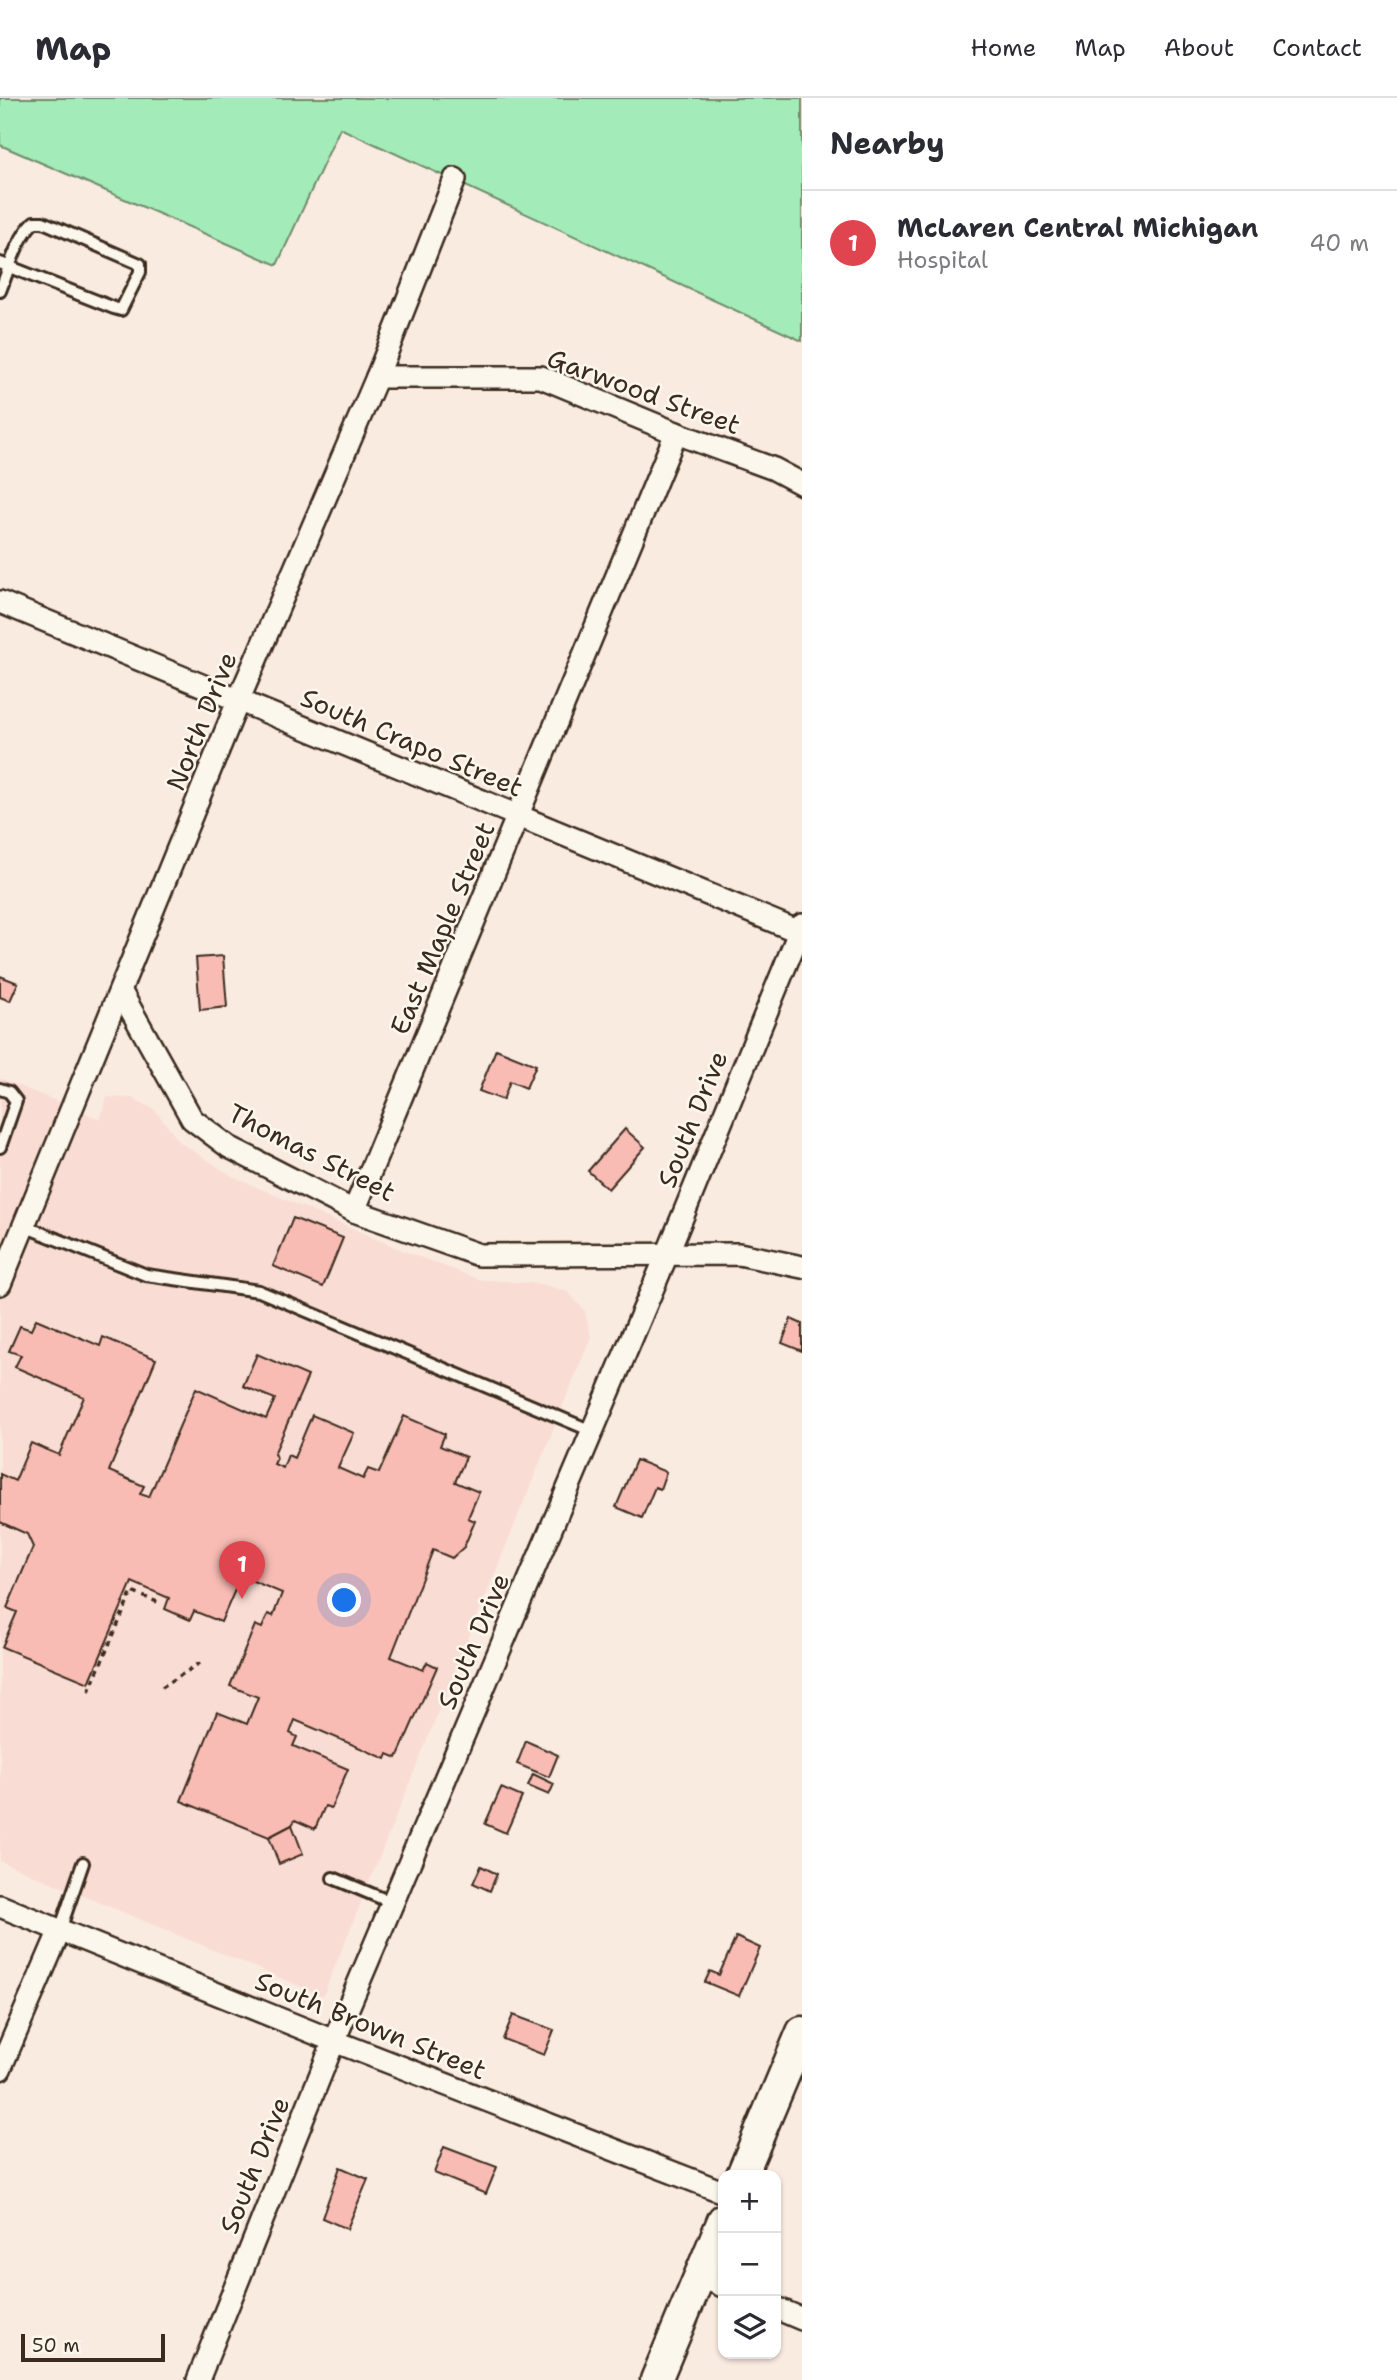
<!DOCTYPE html>
<meta charset="utf-8">
<style>
:root{--surface:#fff;--page:#f7f7f7;--text:#2b2b33;--muted:#7c7c81;--line:#e1e1e2;--accent:#c8321e}
body{margin:0;font-family:"Shantell Sans",sans-serif;background:var(--page);color:var(--text)}
.controls{position:absolute;right:21px;bottom:21px;display:grid;overflow:hidden;border-radius:14px;box-shadow:0 2px 5px #0004}
.controls button{width:63px;height:63px;display:grid;place-items:center;padding:0;border:0;border-bottom:2px solid var(--line);background:var(--surface);color:var(--text);font:35px sans-serif}
.scale{position:absolute;left:21px;bottom:18px;width:144px;box-sizing:border-box;padding-left:7px;border:4px solid #3b2a1e;border-top:0;font-size:19px;line-height:24px;white-space:nowrap;color:#3b2a1e;-webkit-text-stroke:5px #fbf7ec;paint-order:stroke}
.you{position:absolute;left:345px;top:1503px;width:24px;height:24px;margin:-18px;border:5px solid #fff;border-radius:50%;background:#1a73e8;box-shadow:0 0 0 10px #1a73e833}
.badge{display:grid;place-items:center;width:46px;height:46px;border-radius:50%;background:var(--accent);color:#fff;font-size:23px;font-weight:700}
.pin{position:absolute;translate:-50% -58px;filter:drop-shadow(0 2px 4px #0008)}
.pin::after{content:'';position:absolute;top:37px;width:24px;height:21px;background:inherit;clip-path:polygon(0 0,100% 0,50% 100%)}
.list{margin:0;padding:0;list-style:none}
h2{display:flex;justify-content:space-between;align-items:center;height:91px;margin:0;padding:0 28px;font-size:30px}
h2 small{font-size:23px;font-weight:400;color:var(--muted)}
.list li{display:grid;grid-template-columns:46px 1fr auto;gap:21px;align-items:center;box-sizing:border-box;height:105px;padding:0 28px;border-top:2px solid var(--line)}
.list b{display:block;font-size:26px;white-space:nowrap}
.list p{margin:0;font-size:23px;white-space:nowrap;color:var(--muted)}
.list em{font-size:23px;font-style:normal;color:var(--muted)}
.icon{flex:none;width:38px;height:38px;fill:none;stroke:currentColor;stroke-width:2;stroke-linecap:round;stroke-linejoin:round}
.map{position:relative;flex:none;width:802px;height:2282px;overflow:hidden}
header{display:flex;align-items:center;gap:42px;box-sizing:border-box;height:98px;padding:0 35px;background:var(--surface);border-bottom:2px solid var(--line)}
header strong{font-size:33px}
nav{display:flex;gap:38px;margin-inline-start:auto;font-size:24px}
main{display:flex}
aside{flex:1;background:var(--surface)}
.map>svg:first-child{display:block}
.built{fill:#f9ddd4}
.green{fill:#a3ebb8;stroke:#6f8a6b;stroke-width:2}
.building{fill:#f8bcb4;stroke:#3b2a1e;stroke-width:2}
.lines{fill:none;stroke-linecap:round;stroke-linejoin:round}
.lane-casing{stroke:#3b2a1e;stroke-width:16}
.street-casing{stroke:#3b2a1e;stroke-width:26}
.secondary-casing{stroke:#3b2a1e;stroke-width:35}
.path{stroke:#3b2a1e;stroke-width:3.5;stroke-dasharray:5 5;stroke-linecap:butt}
.lane{stroke:#fbf7ec;stroke-width:10}
.street{stroke:#fbf7ec;stroke-width:21}
.secondary{stroke:#fbf7ec;stroke-width:30}
.labels{text-anchor:middle;dominant-baseline:central;stroke-width:5;stroke-linejoin:round;paint-order:stroke}
.street-label{font-size:26px;fill:#3b2a1e;stroke:#fbf7ec}
</style>
<header>
<strong>Map</strong>
<nav><a>Home</a><a>Map</a><a>About</a><a>Contact</a></nav>
</header>
<main>
<div class="map">
<svg width="802" height="2282" viewBox="0 0 802 2282">
<rect width="100%" height="100%" fill="#faebe1"/>
<filter id="ink" filterUnits="userSpaceOnUse"><feTurbulence type="fractalNoise" baseFrequency=".0143" numOctaves="2"/><feDisplacementMap in="SourceGraphic" scale="14" xChannelSelector="R" yChannelSelector="G"/><feConvolveMatrix kernelMatrix="1 2 1 2 8 2 1 2 1" color-interpolation-filters="sRGB"/></filter>
<g filter="url(#ink)">
<!-- built -->
<polygon class="built" points="0,980 100,1021 107,999 132,1000 154,1011 181,1045 234,1079 404,1153 478,1181 542,1186 568,1194 585,1213 591,1239 323,1898 0,1763"/>
<!-- green -->
<polygon class="green" points="0,0 802,0 802,243 340,30 277,167 0,47"/>
<!-- building -->
<g class="building">
<polygon points="223,858 227,909 200,912 196,860"/>
<polygon points="0,878 18,885 10,903 0,899"/>
<polygon points="496,951 536,967 526,990 510,983 503,1002 479,993"/>
<polygon points="625,1031 645,1049 608,1091 588,1073"/>
<polygon points="293,1120 343,1140 323,1189 273,1168"/>
<polygon points="36,1221 100,1248 103,1239 156,1261 109,1373 144,1388 140,1396 149,1399 196,1290 266,1321 275,1301 243,1288 257,1256 308,1278 274,1356 277,1360 274,1366 283,1370 288,1357 294,1360 312,1317 354,1335 338,1370 363,1381 368,1371 379,1375 404,1318 445,1336 440,1348 466,1359 455,1384 479,1394 468,1420 475,1423 464,1449 452,1460 433,1452 391,1559 423,1572 427,1564 437,1569 397,1660 388,1656 386,1661 295,1622 290,1635 297,1639 293,1648 348,1671 331,1710 325,1708 315,1731 295,1722 292,1727 269,1739 181,1703 217,1614 247,1626 258,1599 230,1588 255,1527 262,1530 268,1516 273,1518 282,1495 241,1478 221,1524 194,1513 190,1522 165,1511 169,1500 132,1484 89,1585 2,1549 17,1514 7,1510 33,1449 27,1436 0,1424 0,1376 15,1383 31,1345 59,1357 84,1299 15,1269 21,1257 9,1253 20,1228 31,1232"/>
<polygon points="791,1221 802,1226 802,1253 782,1245"/>
<polygon points="636,1362 666,1374 660,1391 655,1389 642,1420 616,1409"/>
<polygon points="526,1643 558,1657 549,1679 517,1666"/>
<polygon points="533,1676 554,1686 549,1697 528,1688"/>
<polygon points="501,1690 522,1699 506,1735 485,1726"/>
<polygon points="292,1727 303,1756 279,1766 269,1739"/>
<polygon points="481,1768 497,1776 490,1793 473,1785"/>
<polygon points="736,1839 760,1850 739,1898 705,1884 710,1873 719,1877"/>
<polygon points="513,1917 554,1932 544,1957 503,1941"/>
<polygon points="444,2049 497,2069 486,2096 434,2075"/>
<polygon points="340,2069 368,2081 347,2131 322,2120"/>
</g>
<g class="lines">
<defs>
<g id="lane">
<path d="M0 165 10 169 114 210 121 212 140 174V166L43 124H34C17 140 9 171 0 193"/>
<polyline points="0,991 9,994 16,1003 0,1049"/>
<polyline points="24,1128 146,1177 259,1193 592,1333"/>
<polyline points="333,1780 393,1805"/>
<polyline points="60,1832 83,1765"/>
</g>
<g id="street">
<polyline points="377,279 541,279 676,335 774,371 802,386"/>
<polyline points="0,504 802,835"/>
<polyline points="121,894 192,1021 229,1049 354,1113 479,1157 739,1156 802,1169"/>
<polyline points="354,1113 676,335"/>
<polyline points="0,1186 239,601 377,279 455,81"/>
<polyline points="0,1808 334,1943 723,2094"/>
<polyline points="0,1971 60,1832"/>
<polyline points="700,2178 723,2188"/>
<polyline points="776,2210 802,2221"/>
<polyline points="198,2282 334,1943 666,1159 802,827"/>
</g>
<g id="secondary">
<polyline points="742,2077 802,1934"/>
<polyline points="656,2282 723,2122"/>
</g>
</defs>
<!-- lane casing -->
<use href="#lane" class="lane-casing"/>
<!-- street casing -->
<use href="#street" class="street-casing"/>
<!-- secondary casing -->
<use href="#secondary" class="secondary-casing"/>
<!-- path -->
<g class="path">
<polyline points="162,1589 200,1565"/>
<polyline points="89,1593 132,1494 160,1505"/>
</g>
<!-- lane -->
<use href="#lane" class="lane"/>
<!-- street -->
<use href="#street" class="street"/>
<!-- secondary -->
<use href="#secondary" class="secondary"/>
</g>
</g>
<g class="labels">
<!-- street labels -->
<g class="street-label">
<text transform="translate(644 293) rotate(20)">Garwood Street</text>
<text transform="translate(201 623) rotate(-68)">North Drive</text>
<text transform="translate(412 644) rotate(23)">South Crapo Street</text>
<text transform="translate(442 830) rotate(-67)">East Maple Street</text>
<text transform="translate(692 1021) rotate(-68)">South Drive</text>
<text transform="translate(312 1054) rotate(27)">Thomas Street</text>
<text transform="translate(473 1543) rotate(-67)">South Drive</text>
<text transform="translate(371 1927) rotate(22)">South Brown Street</text>
<text transform="translate(254 2067) rotate(-68)">South Drive</text>
</g>
</g>
</svg>
<div class="controls">
<button>+</button>
<button>−</button>
<button><svg class="icon" aria-label="layers" viewBox="0 0 24 24"><path d="M12 4l9 5-9 5-9-5zM3 14l9 5 9-5"/></svg></button>
</div>
<div class="scale">50 m</div>
<div class="you"></div>
<div class="pin badge" style="left:242px;top:1501px;background:#e0444e">1</div>
</div>
<aside>
<h2>Nearby<small></small></h2>
<ul class="list">
<li><span class="badge" style="background:#e0444e">1</span><div><b>McLaren Central Michigan</b><p>Hospital</p></div><em>40 m</em></li>
</ul>
</aside>
</main>
